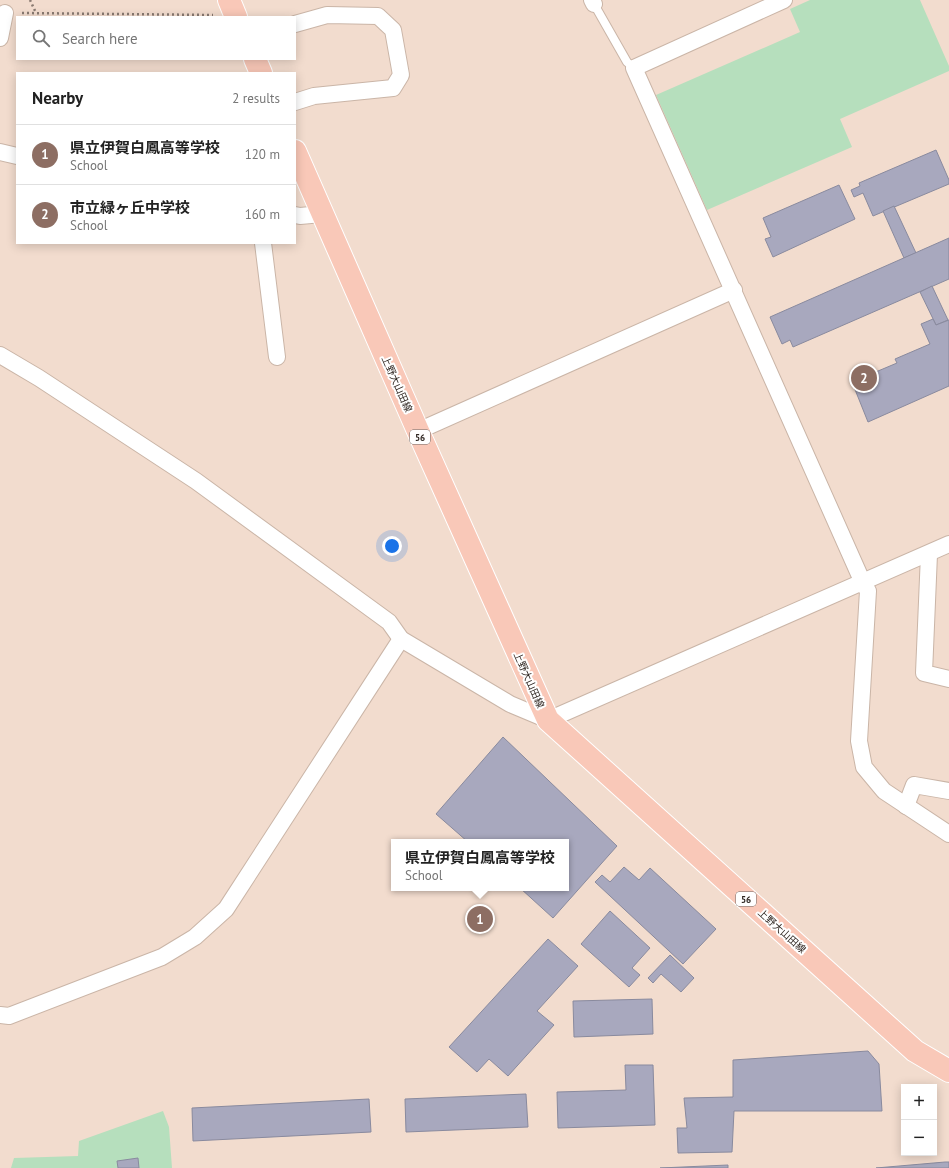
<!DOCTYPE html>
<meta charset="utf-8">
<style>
:root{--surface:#fff;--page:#f2f2f2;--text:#222;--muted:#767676;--line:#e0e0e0;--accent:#6d6734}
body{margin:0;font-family:"PT Sans","Noto Sans JP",sans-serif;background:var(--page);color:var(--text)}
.controls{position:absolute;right:12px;bottom:12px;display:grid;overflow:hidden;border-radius:0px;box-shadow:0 2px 10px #0003}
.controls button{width:36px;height:36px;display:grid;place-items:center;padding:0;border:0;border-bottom:1px solid var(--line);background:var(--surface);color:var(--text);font:20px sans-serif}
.you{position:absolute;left:392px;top:546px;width:14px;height:14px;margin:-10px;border:3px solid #fff;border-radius:50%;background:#1a73e8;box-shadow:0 0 0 6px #1a73e833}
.badge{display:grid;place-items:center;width:26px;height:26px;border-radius:50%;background:var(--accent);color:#fff;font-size:13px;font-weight:700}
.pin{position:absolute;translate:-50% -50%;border:2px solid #fff;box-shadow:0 1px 4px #0006}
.popup{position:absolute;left:391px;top:839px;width:178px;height:52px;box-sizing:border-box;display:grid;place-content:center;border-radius:0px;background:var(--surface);filter:drop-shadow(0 1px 3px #0005);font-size:13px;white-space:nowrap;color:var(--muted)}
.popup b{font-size:15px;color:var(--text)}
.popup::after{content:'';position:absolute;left:50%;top:100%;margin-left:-8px;border:8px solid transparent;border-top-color:var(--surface)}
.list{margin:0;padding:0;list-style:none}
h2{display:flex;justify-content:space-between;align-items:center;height:52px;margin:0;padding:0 16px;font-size:17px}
h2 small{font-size:13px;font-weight:400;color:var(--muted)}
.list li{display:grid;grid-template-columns:26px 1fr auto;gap:12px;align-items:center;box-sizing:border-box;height:60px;padding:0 16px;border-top:1px solid var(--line)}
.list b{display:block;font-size:15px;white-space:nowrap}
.list p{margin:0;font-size:13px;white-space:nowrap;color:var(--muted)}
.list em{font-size:13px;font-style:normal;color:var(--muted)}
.icon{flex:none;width:22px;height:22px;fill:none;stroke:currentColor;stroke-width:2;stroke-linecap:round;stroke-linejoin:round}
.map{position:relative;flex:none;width:949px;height:1168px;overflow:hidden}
.search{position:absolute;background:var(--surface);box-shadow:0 2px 10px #0003;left:16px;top:16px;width:280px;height:44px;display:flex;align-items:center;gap:10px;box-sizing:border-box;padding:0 14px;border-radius:0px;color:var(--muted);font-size:15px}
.panel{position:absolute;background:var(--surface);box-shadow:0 2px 10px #0003;left:16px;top:72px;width:280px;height:172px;border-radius:0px}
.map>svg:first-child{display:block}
.green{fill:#b6dfbd}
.building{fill:#a8a8be;stroke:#898a9e}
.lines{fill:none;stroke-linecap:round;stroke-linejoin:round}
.service-casing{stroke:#cab5a7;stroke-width:10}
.minor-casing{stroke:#cab5a7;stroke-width:18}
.primary-casing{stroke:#fff;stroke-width:24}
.path{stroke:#897a71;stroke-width:2.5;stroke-dasharray:2 3;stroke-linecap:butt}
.service{stroke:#fff;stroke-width:8}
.minor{stroke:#fff;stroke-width:16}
.primary{stroke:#f9c8b8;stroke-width:22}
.labels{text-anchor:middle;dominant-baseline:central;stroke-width:4;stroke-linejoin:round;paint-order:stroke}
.shield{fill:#fff;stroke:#6d6764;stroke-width:1}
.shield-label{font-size:9px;font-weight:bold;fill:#2f2621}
.street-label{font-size:10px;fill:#2f2621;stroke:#fff}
</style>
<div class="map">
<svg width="949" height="1168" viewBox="0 0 949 1168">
<rect width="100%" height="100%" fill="#f2dcce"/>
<!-- green -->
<g class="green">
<polygon points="810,0 920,0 949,66 949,71 840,119 852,147 707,210 656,95 800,32 790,9"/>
<polygon points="163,1111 169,1127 172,1168 11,1168 14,1158 78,1156 79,1141"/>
</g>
<!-- building -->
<g class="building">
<polygon points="936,150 949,180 949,184 873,216 863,193 854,197 851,190 860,186 859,183"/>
<polygon points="839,185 855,219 773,257 765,239 771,237 763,218"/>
<polygon points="894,206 916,253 904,258 883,211"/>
<polygon points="949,238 949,279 793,347 790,340 782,344 770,317"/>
<polygon points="932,286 948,320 936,325 920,292"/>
<polygon points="933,319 936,325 949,320 949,386 868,422 852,382 897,363 895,359 930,344 921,324"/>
<polygon points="503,737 617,846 553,918 520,888 566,888 566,842 468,842 436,814"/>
<polygon points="624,867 639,880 650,868 716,929 683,964 595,882 602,875 610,882"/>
<polygon points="610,911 650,948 632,968 640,975 629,987 581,944"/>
<polygon points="548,939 578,966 537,1011 554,1025 508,1076 489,1059 477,1072 449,1047"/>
<polygon points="670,955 694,978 681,992 661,974 653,983 648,978"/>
<polygon points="652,999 653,1034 574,1037 573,1001"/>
<polygon points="868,1051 879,1064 882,1111 734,1111 732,1152 678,1153 677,1128 687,1128 684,1098 733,1097 733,1060"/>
<polygon points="625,1065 653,1065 655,1125 558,1128 557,1092 626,1090"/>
<polygon points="526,1094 528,1127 406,1132 405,1099"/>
<polygon points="369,1099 371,1132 193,1141 192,1108"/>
<polygon points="138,1158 139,1168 118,1168 117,1161"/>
<polygon points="945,1162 949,1162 949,1168 876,1168"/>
<polygon points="728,1165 728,1168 660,1168"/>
</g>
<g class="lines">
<defs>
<polyline id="service" points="594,4 627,62 634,68"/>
<g id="minor">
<polyline points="592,0 594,4"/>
<polyline points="784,0 634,68 863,583 868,591 859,741 864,767 884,791 949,834"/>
<polyline points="295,24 327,15 378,16 393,30 401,75 393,88 314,96 295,102"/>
<polyline points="0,38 5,13"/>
<polyline points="0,152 17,156"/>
<polyline points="295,215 300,216 322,214"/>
<polyline points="263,243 277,357"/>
<polyline points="0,355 39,378 196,481 389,622 401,639 510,704 548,720 949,544"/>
<polyline points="418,431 734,290"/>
<polyline points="929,554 924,673 949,679"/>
<polyline points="906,806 914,785 949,791"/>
<polyline points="0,1015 9,1016 162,957 195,937 226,909 401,639"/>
</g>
<g id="primary">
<polyline points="229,0 236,17"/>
<polyline points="255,59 261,73"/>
<polyline points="295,151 418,431 548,720 915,1051 949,1071"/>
</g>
</defs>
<!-- service casing -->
<use href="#service" class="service-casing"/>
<!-- minor casing -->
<use href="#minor" class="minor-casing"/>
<!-- primary casing -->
<use href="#primary" class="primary-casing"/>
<!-- path -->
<g class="path">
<polyline points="30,0 36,13"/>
<polyline points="22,13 213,15"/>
</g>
<!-- service -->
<use href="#service" class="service"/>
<!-- minor -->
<use href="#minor" class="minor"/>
<!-- primary -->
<use href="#primary" class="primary"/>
</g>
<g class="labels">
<!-- shield labels -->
<g class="shield">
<rect x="410" y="430" width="20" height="14" rx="3"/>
<rect x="736" y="892" width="20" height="14" rx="3"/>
</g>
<g class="shield-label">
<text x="420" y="437">56</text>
<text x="746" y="899">56</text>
</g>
<!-- street labels -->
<g class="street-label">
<text transform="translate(397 384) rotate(66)">上野大山田線</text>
<text transform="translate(529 680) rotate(66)">上野大山田線</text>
<text transform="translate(782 931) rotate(42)">上野大山田線</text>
</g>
</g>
</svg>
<div class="controls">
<button>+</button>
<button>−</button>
</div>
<div class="you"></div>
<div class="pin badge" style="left:480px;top:919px;background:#8d6e63">1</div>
<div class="popup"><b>県立伊賀白鳳高等学校</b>School</div>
<div class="pin badge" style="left:864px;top:378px;background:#8d6e63">2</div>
<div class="search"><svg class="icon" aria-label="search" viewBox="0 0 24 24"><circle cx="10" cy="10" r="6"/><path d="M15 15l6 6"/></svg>Search here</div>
<section class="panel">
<h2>Nearby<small>2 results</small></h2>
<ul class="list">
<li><span class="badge" style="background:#8d6e63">1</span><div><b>県立伊賀白鳳高等学校</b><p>School</p></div><em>120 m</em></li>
<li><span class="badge" style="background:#8d6e63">2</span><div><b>市立緑ヶ丘中学校</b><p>School</p></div><em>160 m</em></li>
</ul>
</section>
</div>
